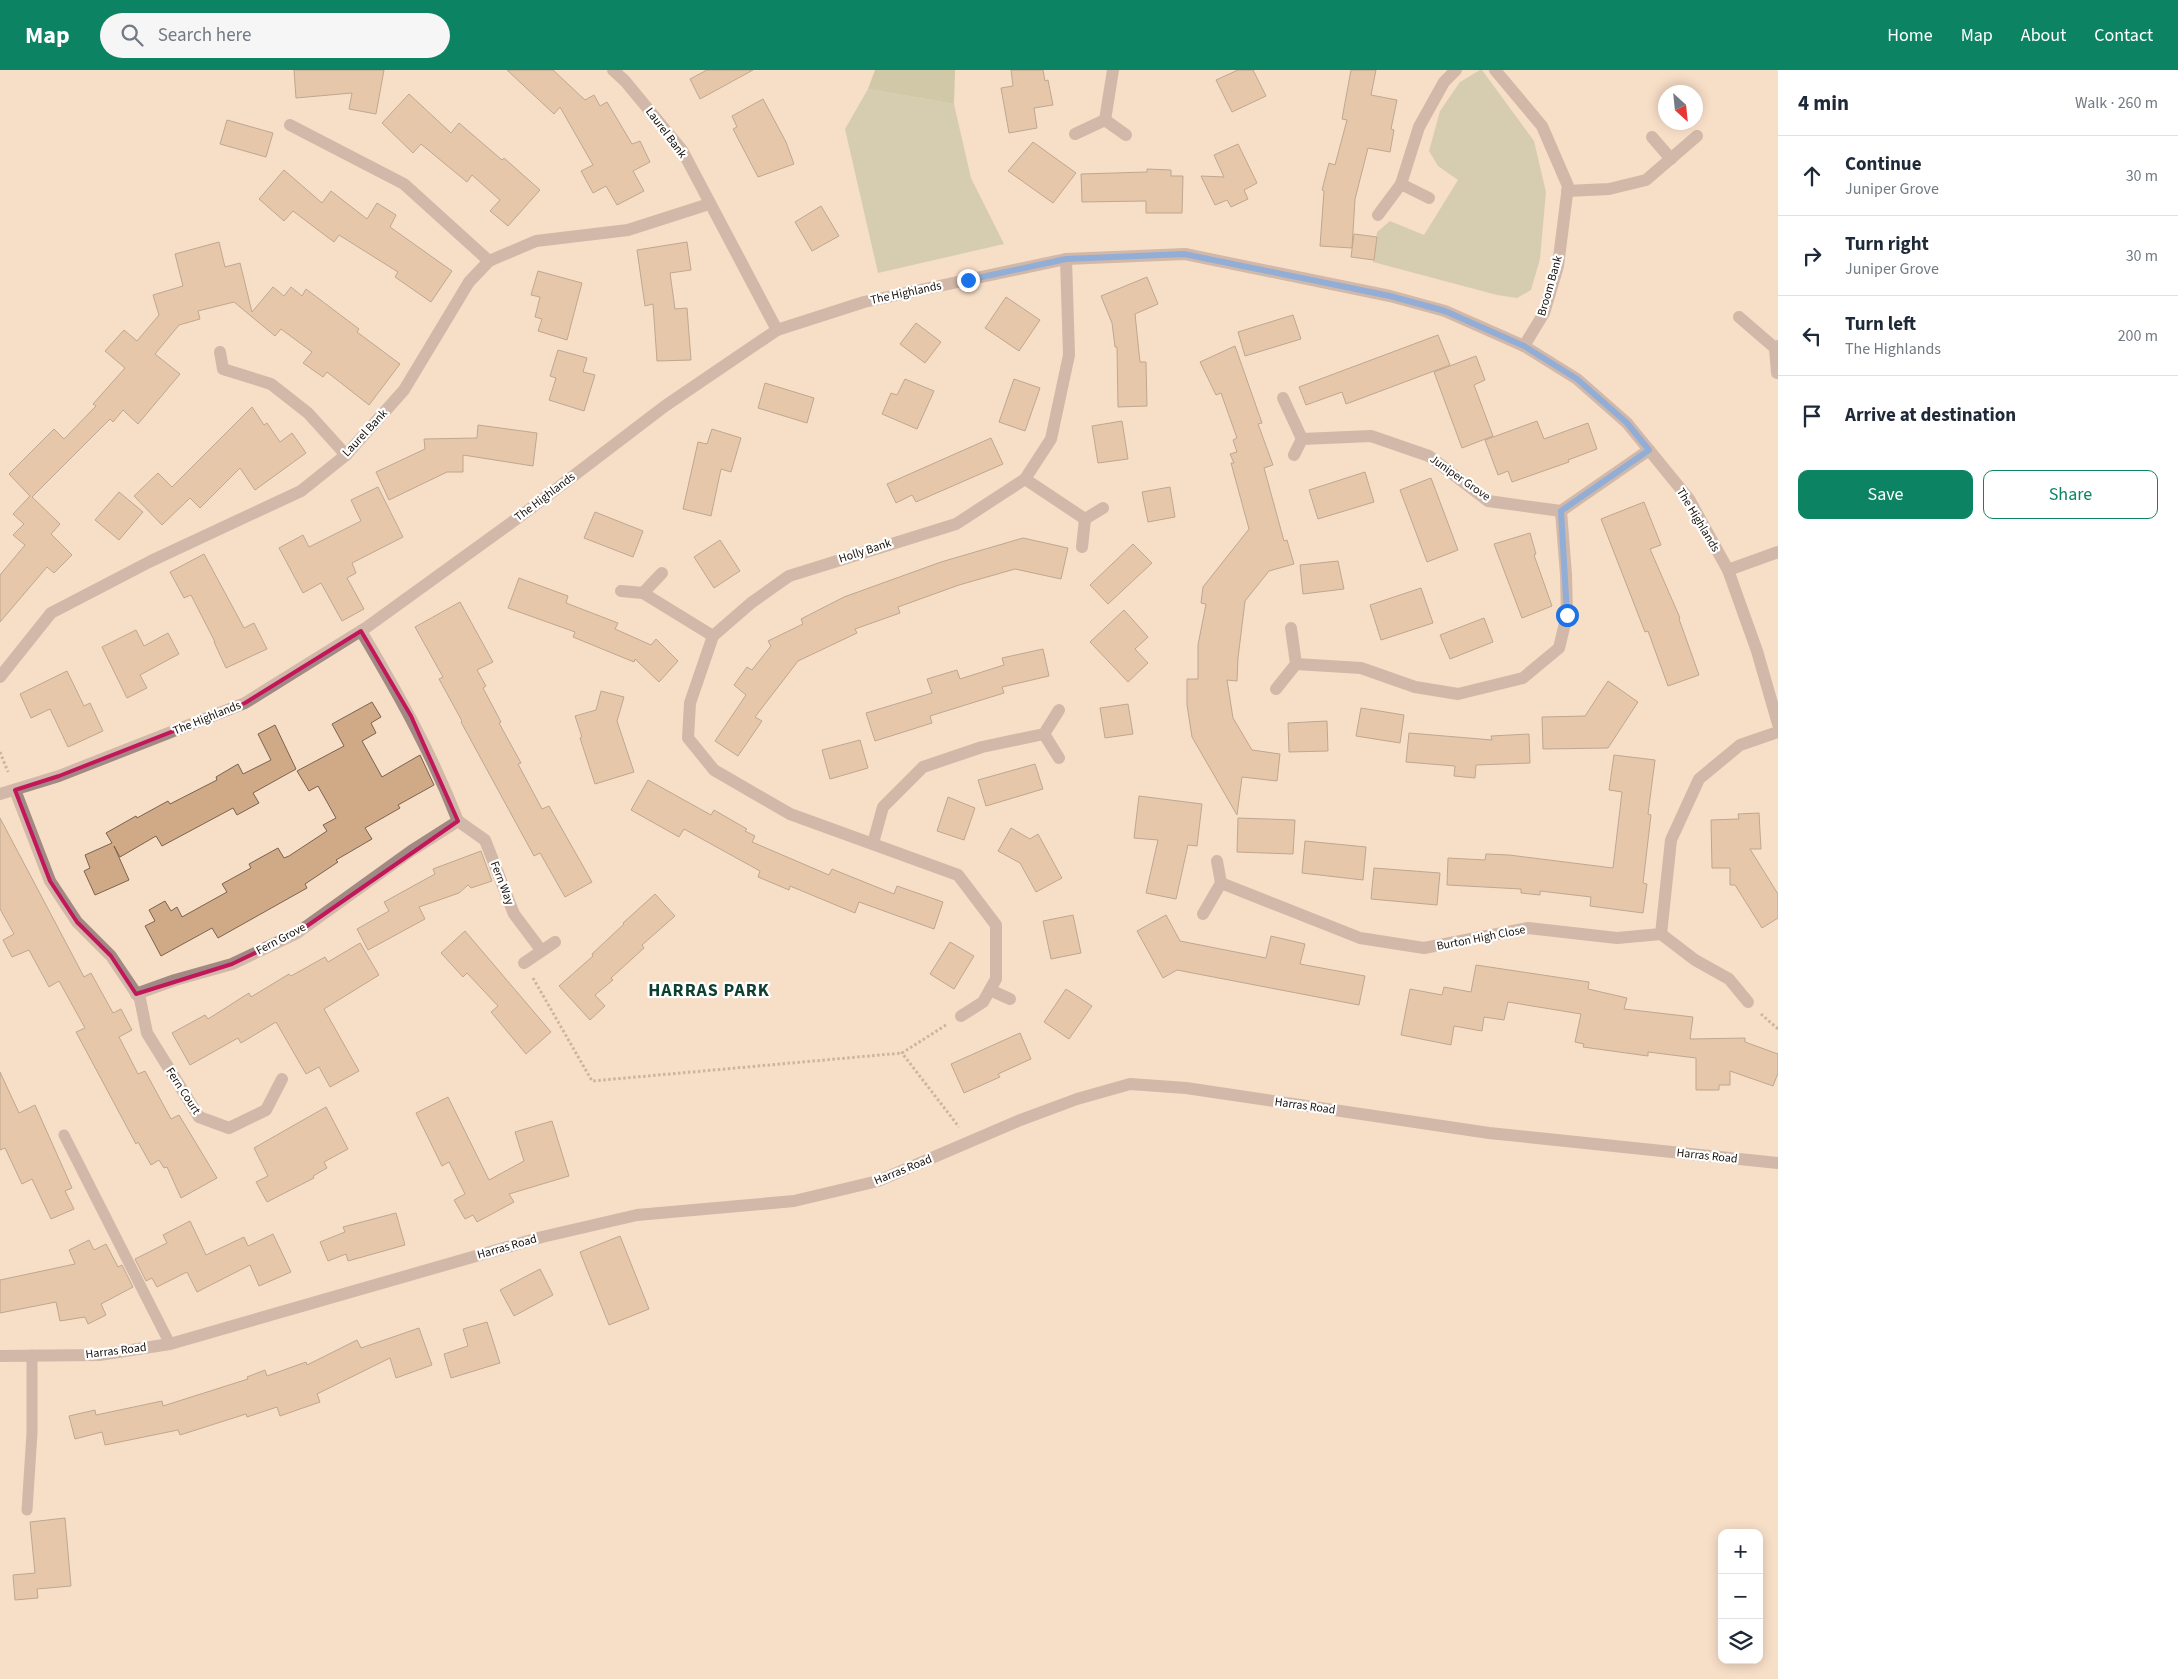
<!DOCTYPE html>
<meta charset="utf-8">
<style>
:root{--surface:#fff;--page:#f6f6f7;--text:#1f2937;--muted:#747a83;--line:#e0e1e3;--accent:#0c8463}
body{margin:0;font-family:"Source Sans 3",sans-serif;background:var(--page);color:var(--text)}
.controls{position:absolute;right:15px;bottom:15px;display:grid;overflow:hidden;border-radius:10px;box-shadow:0 2px 12px #0003}
.controls button{width:45px;height:45px;display:grid;place-items:center;padding:0;border:0;border-bottom:1px solid var(--line);background:var(--surface);color:var(--text);font:25px sans-serif}
.compass{position:absolute;left:1658px;top:15px;width:45px;height:45px;border-radius:50%;background:var(--surface);box-shadow:0 2px 12px #0003;rotate:153deg}
.stop{position:absolute;width:15px;height:15px;margin:-11px;border:4px solid #1a73e8;border-radius:50%;background:#fff}
.stop.end{background:#1a73e8;border-color:#fff;box-shadow:0 1px 5px #0008}
.list{margin:0;padding:0;list-style:none}
h2{display:flex;justify-content:space-between;align-items:center;height:65px;margin:0;padding:0 20px;font-size:21px}
h2 small{font-size:16px;font-weight:400;color:var(--muted)}
.list li{display:grid;grid-template-columns:32px 1fr auto;gap:15px;align-items:center;box-sizing:border-box;height:80px;padding:0 20px;border-top:1px solid var(--line)}
.list b{display:block;font-size:19px;white-space:nowrap}
.list p{margin:0;font-size:16px;white-space:nowrap;color:var(--muted)}
.list em{font-size:16px;font-style:normal;color:var(--muted)}
.actions{display:flex;gap:10px;padding:15px 20px}
.actions a{flex:1;padding:11px 0;border:1px solid var(--accent);border-radius:10px;text-align:center;font-size:18px;color:var(--accent)}
.actions .main{background:var(--accent);color:#fff}
.icon{flex:none;width:28px;height:28px;fill:none;stroke:currentColor;stroke-width:2;stroke-linecap:round;stroke-linejoin:round}
.map{position:relative;flex:none;width:1778px;height:1609px;overflow:hidden}
header{display:flex;align-items:center;gap:30px;box-sizing:border-box;height:70px;padding:0 25px;background:var(--accent);color:#fff}
header strong{font-size:24px}
nav{display:flex;gap:28px;margin-inline-start:auto;font-size:18px}
.search{width:350px;height:45px;background:var(--page);display:flex;align-items:center;gap:12px;box-sizing:border-box;padding:0 18px;border-radius:28px;color:var(--muted);font-size:19px}
main{display:flex}
aside{flex:1;background:var(--surface)}
.map>svg:first-child{display:block}
.green{fill:#aeb898}
.forest{fill:#9fae7f}
.building{fill:#d0aa86;stroke:#796450}
.lines{fill:none;stroke-linecap:round;stroke-linejoin:round}
.path{stroke:#958473;stroke-width:3;stroke-dasharray:2.5 2.5;stroke-linecap:butt}
.service{stroke:#a28a84;stroke-width:11}
.minor{stroke:#a28a84;stroke-width:12}
.route{stroke:#1a73e8;stroke-width:6}
.marked{fill:none;stroke:#c2185b;stroke-width:4;stroke-linejoin:round}
.labels{text-anchor:middle;dominant-baseline:central;stroke-width:4.5;stroke-linejoin:round;paint-order:stroke}
.street-label{font-size:12px;fill:#181008;stroke:#fff}
.district-label{font-size:18px;font-weight:bold;letter-spacing:1px;fill:#0d4030;stroke:#fff}
</style>
<header>
<strong>Map</strong>
<div class="search"><svg class="icon" aria-label="search" viewBox="0 0 24 24"><circle cx="10" cy="10" r="6"/><path d="M15 15l6 6"/></svg>Search here</div>
<nav><a>Home</a><a>Map</a><a>About</a><a>Contact</a></nav>
</header>
<main>
<div class="map">
<svg width="1778" height="1609" viewBox="0 0 1778 1609">
<rect width="100%" height="100%" fill="#f7dec7"/>
<!-- green -->
<g class="green">
<polygon points="1480,0 1482,0 1534,71 1546,122 1540,189 1531,220 1517,228 1497,225 1373,192 1377,162 1390,151 1424,165 1458,110 1438,96 1429,81 1440,41 1460,12"/>
<polygon points="868,19 954,34 971,108 1004,174 878,203 845,59"/>
</g>
<!-- forest -->
<polygon class="forest" points="875,0 955,0 954,34 868,19"/>
<!-- building -->
<g class="building">
<polygon points="294,0 384,0 376,44 349,39 352,23 296,28"/>
<polygon points="507,0 553,0 585,30 594,25 600,36 607,32 632,74 640,71 650,92 633,101 644,121 617,135 606,116 593,123 581,101 593,95 560,37 554,44"/>
<polygon points="707,0 753,0 700,29 690,9"/>
<polygon points="1011,0 1043,0 1045,11 1048,10 1053,35 1034,38 1037,58 1009,63 1001,18 1013,16"/>
<polygon points="1238,0 1253,0 1266,26 1232,42 1216,10"/>
<polygon points="1351,0 1376,0 1371,25 1397,30 1391,59 1394,60 1390,82 1368,78 1355,129 1352,178 1320,176 1324,121 1322,120 1329,93 1335,95 1347,50 1342,49"/>
<polygon points="409,24 451,63 459,53 502,90 504,88 540,120 508,156 490,141 500,130 472,105 467,112 421,74 413,83 382,53"/>
<polygon points="763,29 786,72 794,94 758,107 733,59 737,57 732,46"/>
<polygon points="227,50 273,63 266,87 220,74"/>
<polygon points="1033,72 1076,103 1053,133 1008,101"/>
<polygon points="1238,74 1257,113 1244,120 1248,129 1231,137 1227,130 1215,135 1201,106 1224,107 1214,85"/>
<polygon points="1147,99 1171,100 1171,106 1183,106 1182,143 1146,143 1146,131 1082,132 1081,104 1147,102"/>
<polygon points="284,100 322,133 331,121 367,149 377,133 396,145 390,157 452,201 431,232 395,207 398,202 339,165 334,172 293,141 284,151 259,129"/>
<polygon points="821,136 839,166 812,181 795,152"/>
<polygon points="1354,164 1377,167 1374,190 1351,187"/>
<polygon points="219,172 225,197 240,193 252,242 273,217 284,226 291,217 302,226 306,219 359,259 357,262 400,294 369,335 327,302 323,307 303,293 312,282 281,259 275,266 234,232 198,241 200,249 179,255 155,284 180,304 138,354 123,340 113,352 110,349 32,427 60,454 51,464 72,485 54,503 47,497 0,552 0,505 25,475 13,465 24,454 13,444 30,426 9,404 54,359 64,369 96,336 93,334 125,298 105,281 124,260 137,271 159,245 153,225 183,216 175,184"/>
<polygon points="687,172 691,200 670,203 675,239 687,238 691,290 657,291 653,234 645,236 637,180"/>
<polygon points="538,201 582,213 567,270 538,261 542,249 535,247 540,227 531,225"/>
<polygon points="1147,207 1158,234 1135,244 1140,292 1146,292 1147,336 1118,337 1117,277 1115,277 1112,253 1101,226"/>
<polygon points="1006,227 1040,250 1019,281 985,258"/>
<polygon points="1293,245 1301,269 1245,286 1238,262"/>
<polygon points="916,253 941,272 925,293 900,274"/>
<polygon points="1438,265 1450,295 1346,334 1342,322 1306,335 1299,317"/>
<polygon points="1235,276 1262,353 1258,354 1273,395 1264,398 1284,471 1287,470 1294,494 1269,501 1245,531 1238,588 1237,611 1227,610 1233,648 1252,680 1280,684 1277,711 1242,707 1237,745 1192,667 1187,635 1187,609 1198,609 1198,575 1206,534 1201,533 1203,517 1249,459 1231,393 1234,393 1230,384 1237,382 1233,370 1237,368 1221,323 1216,325 1200,292"/>
<polygon points="558,280 587,288 583,302 595,305 584,341 549,330 556,308 550,306"/>
<polygon points="1476,286 1485,310 1474,315 1493,366 1462,378 1434,302"/>
<polygon points="905,309 934,321 917,359 882,344 891,323 897,325"/>
<polygon points="1014,309 1040,318 1025,361 999,352"/>
<polygon points="765,313 814,328 807,353 758,338"/>
<polygon points="252,337 264,355 267,353 280,372 292,363 306,383 255,420 240,398 200,438 190,428 162,455 134,426 158,403 172,417"/>
<polygon points="1122,351 1128,389 1098,393 1092,356"/>
<polygon points="1537,351 1544,369 1588,353 1597,379 1568,390 1569,392 1512,412 1508,401 1498,405 1485,370"/>
<polygon points="478,355 537,363 533,396 463,385 463,402 447,402 389,430 376,402 425,379 424,369 477,368"/>
<polygon points="712,359 741,368 731,402 721,399 711,446 683,439 698,372 707,374"/>
<polygon points="991,368 1003,394 916,432 912,425 896,433 887,414"/>
<polygon points="1365,402 1374,432 1318,449 1309,420"/>
<polygon points="1431,408 1458,480 1427,492 1400,420"/>
<polygon points="378,417 403,467 352,493 356,503 347,508 364,539 342,551 321,513 303,523 279,478 303,465 309,477 361,451 351,430"/>
<polygon points="1170,417 1175,447 1148,452 1142,422"/>
<polygon points="119,422 143,442 119,470 95,450"/>
<polygon points="1644,432 1661,475 1650,479 1680,548 1679,549 1699,605 1668,616 1648,561 1645,562 1601,449"/>
<polygon points="595,442 643,461 633,487 584,468"/>
<polygon points="1530,463 1536,484 1534,485 1552,536 1522,548 1494,474"/>
<polygon points="1023,468 1068,478 1061,509 1015,499 959,515 898,537 900,543 855,559 857,563 798,591 755,647 762,651 738,686 715,671 746,625 734,615 747,597 752,600 771,576 768,571 803,554 801,549 844,527 941,492"/>
<polygon points="720,470 740,501 714,518 694,487"/>
<polygon points="1133,474 1152,493 1108,534 1090,515"/>
<polygon points="204,484 244,558 254,553 267,579 226,598 214,572 215,572 191,525 184,528 170,502"/>
<polygon points="1338,491 1344,519 1303,524 1300,495"/>
<polygon points="519,508 568,526 566,533 618,553 615,559 651,575 656,569 678,591 659,612 635,589 634,592 573,567 575,562 508,538"/>
<polygon points="1421,518 1433,553 1381,570 1370,535"/>
<polygon points="460,532 493,592 477,600 486,616 483,618 501,652 499,653 521,693 518,694 542,739 549,736 592,812 565,827 540,783 534,786 461,652 462,651 439,609 443,607 415,557"/>
<polygon points="1124,540 1148,567 1135,579 1148,593 1128,612 1090,572"/>
<polygon points="1484,548 1493,572 1450,589 1440,565"/>
<polygon points="136,560 144,576 168,563 179,584 140,605 147,618 127,628 102,577"/>
<polygon points="1043,579 1049,606 1002,617 1004,623 930,646 932,653 875,671 866,643 932,623 927,609 957,600 960,609 1004,595 1002,588"/>
<polygon points="67,601 84,636 90,633 103,661 68,677 50,639 31,648 20,624"/>
<polygon points="1608,611 1638,632 1608,678 1543,679 1542,647 1585,646"/>
<polygon points="601,621 624,627 617,651 634,702 595,714 580,668 582,667 575,646 596,640"/>
<polygon points="372,632 381,647 371,653 376,663 362,671 382,707 420,685 434,715 398,735 400,738 365,758 372,769 336,790 338,792 305,814 307,818 218,868 212,858 161,886 145,856 155,851 149,840 165,831 171,841 177,837 182,847 227,822 222,814 251,798 249,794 278,778 284,788 289,786 327,761 323,755 336,748 318,716 309,721 297,701 344,676 332,654"/>
<polygon points="1128,634 1133,664 1105,668 1100,638"/>
<polygon points="1361,638 1404,645 1400,673 1356,666"/>
<polygon points="1327,651 1328,681 1289,682 1288,653"/>
<polygon points="275,655 296,699 253,723 259,733 237,745 233,738 162,776 156,766 120,787 114,776 129,810 95,825 84,801 90,798 85,785 112,773 106,763 136,746 137,748 168,731 170,734 217,710 216,707 238,694 243,704 271,690 258,664"/>
<polygon points="1409,663 1492,670 1491,666 1529,664 1530,693 1476,695 1475,708 1454,706 1455,696 1406,692"/>
<polygon points="860,670 868,698 830,709 822,680"/>
<polygon points="1614,685 1655,690 1648,744 1651,745 1643,813 1647,814 1643,843 1590,836 1591,827 1540,821 1540,825 1521,823 1521,819 1447,815 1448,788 1485,790 1486,784 1509,785 1613,798 1622,722 1609,720"/>
<polygon points="1035,694 1043,719 986,736 978,710"/>
<polygon points="648,710 711,745 714,740 747,759 745,761 755,766 752,772 829,805 832,799 894,824 897,816 943,832 934,859 859,832 855,843 790,816 789,820 758,807 760,801 684,759 679,767 631,740"/>
<polygon points="1139,726 1202,734 1197,776 1188,775 1176,829 1146,823 1158,770 1134,768"/>
<polygon points="948,727 975,738 964,770 937,761"/>
<polygon points="1759,743 1761,779 1750,779 1778,824 1778,848 1762,858 1735,815 1730,815 1730,798 1712,798 1711,750 1739,749 1738,744"/>
<polygon points="0,748 84,907 91,903 113,943 121,939 132,960 119,967 138,1004 145,1001 171,1049 179,1045 217,1108 181,1128 167,1097 164,1098 159,1090 151,1095 138,1072 136,1074 76,962 85,958 59,911 49,917 29,880 12,887 3,870 14,864 0,839"/>
<polygon points="1238,748 1295,750 1293,784 1237,782"/>
<polygon points="1011,758 1030,769 1038,764 1062,808 1036,822 1020,793 998,781"/>
<polygon points="1305,771 1366,777 1363,810 1302,803"/>
<polygon points="481,781 492,811 471,818 468,815 459,823 419,837 425,849 368,880 357,859 389,841 384,832 435,804 433,799"/>
<polygon points="1374,798 1440,803 1437,835 1371,829"/>
<polygon points="655,824 675,846 642,875 644,878 611,908 613,910 595,925 605,936 590,950 559,916 593,886 592,884 624,854 623,853"/>
<polygon points="1073,845 1081,883 1051,889 1043,851"/>
<polygon points="1166,845 1180,871 1266,888 1271,866 1305,874 1300,894 1365,906 1359,935 1177,900 1163,908 1137,861"/>
<polygon points="465,861 551,962 526,984 491,942 498,936 467,903 463,907 441,883"/>
<polygon points="950,872 974,886 954,919 930,904"/>
<polygon points="360,873 379,905 324,939 359,1001 330,1017 319,997 306,1004 276,952 241,973 238,968 190,995 172,963 205,945 208,949 249,923 251,927 289,904 291,906 325,887 328,892"/>
<polygon points="1476,895 1589,912 1588,919 1627,928 1624,939 1693,947 1690,969 1745,968 1745,972 1778,984 1778,1003 1773,1016 1730,1001 1730,1015 1719,1015 1719,1020 1696,1020 1696,988 1648,982 1648,986 1583,977 1584,974 1575,972 1581,944 1508,932 1504,950 1484,947 1482,961 1454,956 1451,975 1401,965 1410,919 1442,925 1444,917 1471,922"/>
<polygon points="1066,919 1092,936 1069,969 1044,952"/>
<polygon points="1020,963 1031,989 998,1004 1000,1007 964,1023 951,994"/>
<polygon points="0,1002 19,1043 35,1035 72,1118 65,1121 74,1139 51,1149 32,1109 22,1114 5,1078 0,1080"/>
<polygon points="448,1027 489,1110 524,1091 515,1062 552,1051 569,1106 509,1124 514,1132 477,1152 473,1145 465,1149 454,1130 465,1124 449,1092 442,1096 416,1043"/>
<polygon points="326,1037 348,1079 324,1092 327,1098 313,1106 314,1108 267,1132 256,1112 268,1106 254,1078"/>
<polygon points="396,1143 405,1175 348,1191 346,1184 328,1191 320,1172 345,1162 343,1157"/>
<polygon points="190,1151 206,1185 244,1167 248,1176 273,1164 291,1202 259,1216 250,1195 197,1222 187,1202 157,1217 152,1208 146,1211 135,1189 167,1173 163,1165"/>
<polygon points="620,1166 649,1239 609,1255 580,1182"/>
<polygon points="89,1170 94,1180 106,1174 118,1197 122,1195 133,1217 101,1234 106,1245 88,1254 85,1247 60,1251 56,1232 0,1243 0,1210 75,1194 69,1180"/>
<polygon points="540,1199 553,1225 514,1246 500,1220"/>
<polygon points="487,1252 500,1293 451,1308 444,1284 468,1276 463,1259"/>
<polygon points="419,1258 432,1295 396,1308 390,1288 317,1324 320,1332 280,1346 277,1337 247,1347 246,1344 180,1365 178,1360 105,1375 102,1362 75,1369 69,1346 95,1340 96,1345 162,1331 163,1336 248,1309 247,1307 265,1300 267,1306 306,1292 307,1295 357,1270 361,1278"/>
<polygon points="65,1448 71,1516 37,1519 38,1528 15,1530 13,1505 35,1503 30,1452"/>
</g>
<g class="lines">
<!-- path -->
<g class="path">
<polyline points="0,682 8,702"/>
<polyline points="533,908 592,1011 902,983"/>
<polyline points="1761,944 1778,959"/>
<polyline points="946,955 902,983 959,1057"/>
</g>
<!-- service -->
<g class="service">
<polyline points="64,1065 170,1274"/>
<polyline points="27,1440 32,1363 32,1285"/>
</g>
<!-- minor -->
<g class="minor">
<polyline points="613,0 625,11 682,80 777,260"/>
<polyline points="1495,0 1542,56 1568,116 1558,196 1544,243 1524,276"/>
<polyline points="1105,50 1126,65"/>
<polyline points="290,55 404,114 489,191"/>
<polyline points="1075,64 1105,50 1113,0"/>
<polyline points="1652,67 1671,89"/>
<polyline points="1401,114 1429,128"/>
<polyline points="1567,121 1609,119 1646,110 1697,66"/>
<polyline points="1378,145 1401,114 1419,57 1444,12 1456,0"/>
<polyline points="1739,247 1775,278 1778,276"/>
<polyline points="1775,278 1777,303"/>
<polyline points="220,282 223,299 271,314 308,343 346,385"/>
<polyline points="1283,328 1302,369"/>
<polyline points="1294,385 1302,369 1371,366 1429,386 1488,431 1561,441 1649,380"/>
<polyline points="1025,409 1085,449"/>
<polyline points="1082,477 1085,449 1103,438"/>
<polyline points="1728,500 1778,482"/>
<polyline points="621,521 643,523 713,566"/>
<polyline points="643,523 662,503"/>
<polyline points="1291,558 1296,594"/>
<path d="M361 561C399 625 431 682 458 751"/>
<polyline points="0,607 51,543 151,491 301,421 346,385 404,320 469,212 489,191 536,171 628,160 709,134"/>
<polyline points="1276,619 1296,594 1361,598 1415,617 1458,624 1523,608 1559,578 1567,545 1566,505 1561,441"/>
<polyline points="1044,664 1059,688"/>
<polyline points="15,720 50,811 77,852 111,886 140,929 147,963 199,1047 229,1058 266,1040 282,1009"/>
<polyline points="0,724 59,706 245,633 367,557 526,442 665,336 777,260 864,232 1066,189 1185,184 1390,226 1445,241 1524,276 1577,309 1627,353 1689,429 1728,500 1757,581 1778,654"/>
<polyline points="458,751 485,770 514,844 541,880"/>
<polyline points="873,773 883,737 923,697 982,677 1044,664 1059,640"/>
<polyline points="1217,791 1221,813"/>
<polyline points="1203,844 1221,813 1360,868 1424,878 1528,858 1617,868 1661,864 1671,770 1699,709 1740,675 1778,662"/>
<polyline points="1661,864 1695,890 1729,909 1748,932"/>
<polyline points="524,893 555,872"/>
<polyline points="990,920 1010,929"/>
<polyline points="136,924 175,910 232,894 297,863 411,781 458,751"/>
<polyline points="961,946 983,932 996,909 996,855 958,805 790,744 714,700 688,668 690,633 713,566 751,533 789,506 956,454 1025,409 1051,369 1069,285 1066,189"/>
<polyline points="0,1286 99,1285 170,1274 542,1167 637,1145 794,1131 878,1111 1018,1051 1077,1029 1130,1014 1186,1018 1489,1063 1778,1093"/>
</g>
</g>
<g class="lines">
<!-- route -->
<polyline class="route" points="968,210 1066,189 1184,184 1390,226 1445,241 1524,276 1577,309 1627,353 1649,380 1561,441 1567,545"/>
</g>
<!-- marked area -->
<path d="M0 0H1778V1609H0ZM361 561 411 646 458 751 297 863 232 894 136 924 111 886 77 852 50 811 15 720 59 706 245 633Z" fill="#f7dec7" fill-opacity=".55" fill-rule="evenodd"/>
<path class="marked" d="M361 561 411 646 458 751 297 863 232 894 136 924 111 886 77 852 50 811 15 720 59 706 245 633Z"/>
<g class="labels">
<!-- street labels -->
<g class="street-label">
<text transform="translate(666 63) rotate(53)">Laurel Bank</text>
<text transform="translate(1550 216) rotate(-74)">Broom Bank</text>
<text transform="translate(906 223) rotate(-12)">The Highlands</text>
<text transform="translate(365 363) rotate(-47)">Laurel Bank</text>
<text transform="translate(1460 408) rotate(35)">Juniper Grove</text>
<text transform="translate(545 427) rotate(-37)">The Highlands</text>
<text transform="translate(1698 450) rotate(59)">The Highlands</text>
<text transform="translate(865 481) rotate(-18)">Holly Bank</text>
<text transform="translate(207 648) rotate(-22)">The Highlands</text>
<text transform="translate(502 813) rotate(69)">Fern Way</text>
<text transform="translate(1481 868) rotate(-11)">Burton High Close</text>
<text transform="translate(281 869) rotate(-28)">Fern Grove</text>
<text transform="translate(183 1021) rotate(57)">Fern Court</text>
<text transform="translate(1305 1036) rotate(8)">Harras Road</text>
<text transform="translate(1707 1086) rotate(6)">Harras Road</text>
<text transform="translate(903 1100) rotate(-22)">Harras Road</text>
<text transform="translate(507 1177) rotate(-16)">Harras Road</text>
<text transform="translate(116 1281) rotate(-7)">Harras Road</text>
</g>
<!-- district labels -->
<g class="district-label">
<text x="709" y="920">HARRAS PARK</text>
</g>
</g>
</svg>
<div class="controls">
<button>+</button>
<button>−</button>
<button><svg class="icon" aria-label="layers" viewBox="0 0 24 24"><path d="M12 4l9 5-9 5-9-5zM3 14l9 5 9-5"/></svg></button>
</div>
<svg class="compass" viewBox="-18 -18 36 36"><path d="M0-13l5 13h-10z" fill="#e53935"/><path d="M0 13l5-13h-10z" fill="#747a83"/></svg>
<div class="stop" style="left:1567px;top:545px"></div>
<div class="stop end" style="left:968px;top:210px"></div>
</div>
<aside>
<h2>4 min<small>Walk · 260 m</small></h2>
<ul class="list">
<li><svg class="icon" aria-label="ahead" viewBox="0 0 24 24"><path d="M12 20V5M6 11l6-6 6 6"/></svg><div><b>Continue</b><p>Juniper Grove</p></div><em>30 m</em></li>
<li><svg class="icon" aria-label="right" viewBox="0 0 24 24"><path d="M7 20v-9h11M14 6l5 5-5 5"/></svg><div><b>Turn right</b><p>Juniper Grove</p></div><em>30 m</em></li>
<li><svg class="icon" aria-label="left" viewBox="0 0 24 24"><path d="M17 20v-9H6M10 6l-5 5 5 5"/></svg><div><b>Turn left</b><p>The Highlands</p></div><em>200 m</em></li>
<li><svg class="icon" aria-label="arrive" viewBox="0 0 24 24"><path d="M6 21V4h12l-3 4 3 4H6"/></svg><div><b>Arrive at destination</b></div></li>
</ul>
<div class="actions"><a class="main">Save</a><a>Share</a></div>
</aside>
</main>
